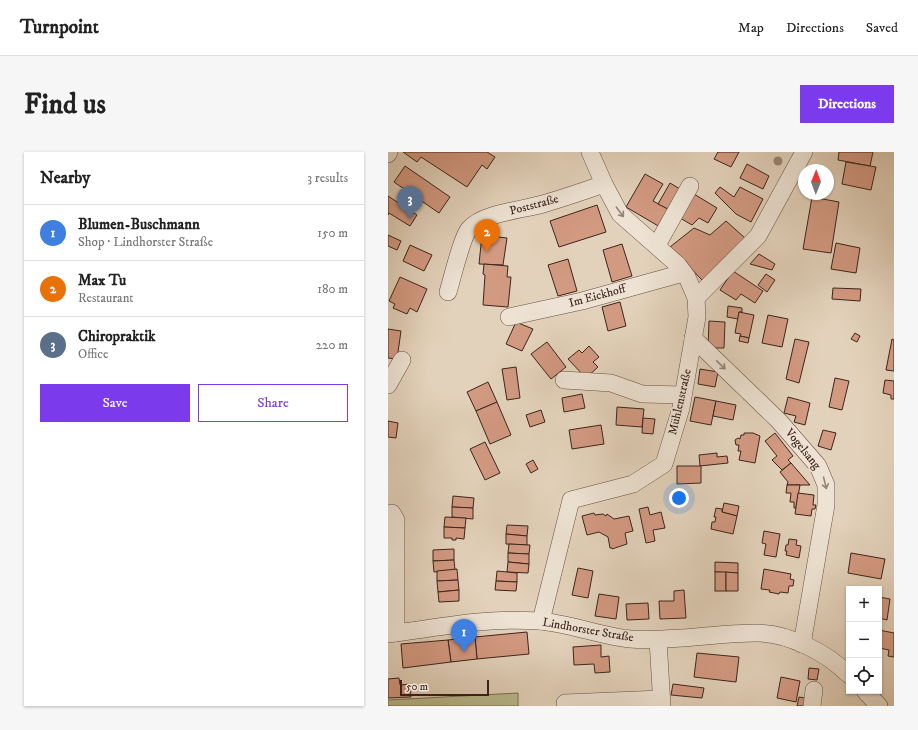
<!DOCTYPE html>
<meta charset="utf-8">
<style>
:root{--surface:#fff;--page:#f6f6f6;--text:#222;--muted:#767676;--line:#e0e0e0;--accent:#7c3aed}
body{margin:0;font-family:"IM FELL DW Pica",serif;background:var(--page);color:var(--text)}
.controls{position:absolute;right:12px;bottom:12px;display:grid;overflow:hidden;border-radius:0px;box-shadow:0 1px 3px #0004}
.controls button{width:36px;height:36px;display:grid;place-items:center;padding:0;border:0;border-bottom:1px solid var(--line);background:var(--surface);color:var(--text);font:20px sans-serif}
.compass{position:absolute;left:410px;top:12px;width:36px;height:36px;border-radius:50%;background:var(--surface);box-shadow:0 1px 3px #0004;rotate:1deg}
.scale{position:absolute;left:12px;bottom:10px;width:89px;box-sizing:border-box;padding-left:4px;border:2px solid #3c241b;border-top:0;font-size:11px;line-height:14px;white-space:nowrap;color:#3c241b;-webkit-text-stroke:3px #ede2d3;paint-order:stroke}
.you{position:absolute;left:291px;top:346px;width:14px;height:14px;margin:-10px;border:3px solid #fff;border-radius:50%;background:#1a73e8;box-shadow:0 0 0 6px #1a73e833}
.badge{display:grid;place-items:center;width:26px;height:26px;border-radius:50%;background:var(--accent);color:#fff;font-size:13px;font-weight:700}
.pin{position:absolute;translate:-50% -33px;filter:drop-shadow(0 1px 2px #0008)}
.pin::after{content:'';position:absolute;top:21px;width:14px;height:12px;background:inherit;clip-path:polygon(0 0,100% 0,50% 100%)}
.list{margin:0;padding:0;list-style:none}
h2{display:flex;justify-content:space-between;align-items:center;height:52px;margin:0;padding:0 16px;font-size:17px}
h2 small{font-size:13px;font-weight:400;color:var(--muted)}
.list li{display:grid;grid-template-columns:26px 1fr auto;gap:12px;align-items:center;box-sizing:border-box;height:56px;padding:0 16px;border-top:1px solid var(--line)}
.list b{display:block;font-size:15px;white-space:nowrap}
.list p{margin:0;font-size:13px;white-space:nowrap;color:var(--muted)}
.list em{font-size:13px;font-style:normal;color:var(--muted)}
.actions{display:flex;gap:8px;padding:12px 16px}
.actions a{flex:1;padding:9px 0;border:1px solid var(--accent);border-radius:0px;text-align:center;font-size:14px;color:var(--accent)}
.actions .main{background:var(--accent);color:#fff}
.icon{flex:none;width:22px;height:22px;fill:none;stroke:currentColor;stroke-width:2;stroke-linecap:round;stroke-linejoin:round}
.map{position:relative;flex:none;width:506px;height:554px;overflow:hidden;border-radius:0px}
header{display:flex;align-items:center;gap:24px;box-sizing:border-box;height:56px;padding:0 20px;background:var(--surface);border-bottom:1px solid var(--line)}
header strong{font-size:19px}
nav{display:flex;gap:22px;margin-inline-start:auto;font-size:14px}
.intro{display:flex;align-items:center;justify-content:space-between;box-sizing:border-box;height:96px;padding:0 24px}
h1{margin:0;font-size:28px}
.button{padding:10px 18px;border-radius:0px;background:var(--accent);color:#fff;font-size:14px;font-weight:700}
main{display:flex;gap:24px;padding:0 24px}
aside{flex:1;background:var(--surface);border-radius:0px;box-shadow:0 1px 3px #0004}
.map>svg:first-child{display:block}
.green{fill:#b8bb8d;stroke:#7a7054}
.building{fill:#d39a82;stroke:#3c241b}
.lines{fill:none;stroke-linecap:round;stroke-linejoin:round}
.minor-casing{stroke:#665043;stroke-width:18}
.minor{stroke:#ede2d3;stroke-width:17}
.tree{fill:#988773}
.oneway{stroke:#948377}
.labels{text-anchor:middle;dominant-baseline:central;stroke-width:3.5;stroke-linejoin:round;paint-order:stroke}
.street-label{font-size:12px;fill:#3c241b;stroke:#ede2d3}
</style>
<header>
<strong>Turnpoint</strong>
<nav><a>Map</a><a>Directions</a><a>Saved</a></nav>
</header>
<div class="intro"><h1>Find us</h1><a class="button">Directions</a></div>
<main>
<aside>
<h2>Nearby<small>3 results</small></h2>
<ul class="list">
<li><span class="badge" style="background:#3f7fe0">1</span><div><b>Blumen-Buschmann</b><p>Shop · Lindhorster Straße</p></div><em>150 m</em></li>
<li><span class="badge" style="background:#e8710a">2</span><div><b>Max Tu</b><p>Restaurant</p></div><em>180 m</em></li>
<li><span class="badge" style="background:#5c6f8a">3</span><div><b>Chiropraktik</b><p>Office</p></div><em>220 m</em></li>
</ul>
<div class="actions"><a class="main">Save</a><a>Share</a></div>
</aside>
<div class="map">
<svg width="506" height="554" viewBox="0 0 506 554">
<rect width="100%" height="100%" fill="#e3d2bb"/>
<filter id="stains"><feTurbulence type="fractalNoise" baseFrequency=".005" numOctaves="4"/><feColorMatrix values="0 0 0 0 .2 0 0 0 0 .09 0 0 0 0 .02 0 0 0 .5 -.17"/></filter>
<radialGradient id="worn" r=".72"><stop offset=".6" stop-color="#630" stop-opacity="0"/><stop offset="1" stop-color="#630" stop-opacity=".3"/></radialGradient>
<!-- green -->
<polygon class="green" points="130,541 130,554 0,554 0,548"/>
<!-- building -->
<g class="building">
<polygon points="15,0 99,0 107,5 99,17 94,13 79,35 33,5 29,10"/>
<polygon points="330,0 351,0 343,15 326,7"/>
<polygon points="451,0 485,0 482,14 450,8"/>
<polygon points="458,10 488,15 483,38 454,32"/>
<polygon points="359,12 381,24 375,37 352,26"/>
<polygon points="17,14 62,45 51,61 6,30"/>
<polygon points="257,22 275,32 265,49 282,58 272,75 238,55"/>
<polygon points="282,31 292,37 280,57 270,52"/>
<polygon points="332,35 346,45 352,35 375,47 363,70 348,62 327,41"/>
<polygon points="301,39 329,56 320,71 311,66 304,73 287,63"/>
<polygon points="0,44 29,63 22,74 1,61 0,63"/>
<polygon points="424,45 451,50 443,101 415,97"/>
<polygon points="209,53 218,80 171,95 162,69"/>
<polygon points="338,69 357,86 314,128 282,95 306,76 322,83"/>
<polygon points="0,83 13,89 9,98 0,94"/>
<polygon points="94,83 119,86 115,113 91,112"/>
<polygon points="448,91 472,96 468,121 443,117"/>
<polygon points="234,92 244,124 224,130 215,98"/>
<polygon points="22,93 44,103 36,119 15,109"/>
<polygon points="371,102 387,112 384,118 362,112"/>
<polygon points="180,107 189,139 170,144 160,113"/>
<polygon points="96,112 120,114 119,125 123,125 120,155 95,153 97,123 95,122"/>
<polygon points="345,119 375,139 367,151 353,142 348,148 332,138"/>
<polygon points="378,122 387,128 379,140 370,133"/>
<polygon points="12,125 39,137 29,160 22,156 19,162 5,156 7,152 1,149"/>
<polygon points="445,136 473,137 472,149 444,147"/>
<polygon points="232,150 238,174 220,179 214,155"/>
<polygon points="340,154 354,156 354,160 351,160 350,167 339,165"/>
<polygon points="351,160 366,163 361,186 352,184 353,182 347,181"/>
<polygon points="380,163 400,167 394,195 374,191"/>
<polygon points="321,169 337,170 336,196 320,196"/>
<polygon points="128,170 145,177 134,199 118,192"/>
<polygon points="0,177 13,179 9,207 0,206"/>
<polygon points="467,181 472,184 469,190 463,187"/>
<polygon points="352,184 361,186 360,191 351,189"/>
<polygon points="407,187 421,190 411,231 398,227"/>
<polygon points="504,187 506,188 506,219 498,218"/>
<polygon points="159,190 178,215 163,227 143,202"/>
<polygon points="201,194 211,205 205,210 210,215 198,226 180,207 191,198 194,201"/>
<polygon points="128,215 132,246 119,248 114,217"/>
<polygon points="312,217 330,220 327,235 310,232"/>
<polygon points="447,226 461,229 454,258 441,255"/>
<polygon points="497,228 506,229 506,247 503,247 503,243 495,241"/>
<polygon points="100,230 109,250 88,259 79,240"/>
<polygon points="194,242 197,256 176,260 174,246"/>
<polygon points="307,245 328,249 323,273 302,269"/>
<polygon points="400,245 422,251 417,273 406,270 408,264 396,261"/>
<polygon points="328,249 348,253 345,268 325,264"/>
<polygon points="109,250 123,283 102,292 88,259"/>
<polygon points="229,255 256,257 254,275 228,273"/>
<polygon points="153,258 157,270 142,275 138,263"/>
<polygon points="255,266 267,267 265,282 254,281"/>
<polygon points="0,269 10,271 8,286 0,285"/>
<polygon points="213,273 216,292 184,297 181,278"/>
<polygon points="435,278 448,281 443,298 430,294"/>
<polygon points="356,281 365,281 372,284 367,311 351,308 353,299 350,299 351,293 348,293 347,288 350,286 352,287 353,283 356,283"/>
<polygon points="387,281 405,304 400,308 403,311 394,318 384,308 389,304 377,289"/>
<polygon points="97,290 112,321 97,328 82,297"/>
<polygon points="329,301 329,305 339,304 340,311 312,314 311,303"/>
<polygon points="145,308 150,317 143,321 138,312"/>
<polygon points="403,311 422,333 399,333 400,330 392,320"/>
<polygon points="289,314 313,314 313,331 289,332"/>
<polygon points="399,333 412,333 408,356 406,356 406,350 402,350 403,341 398,341"/>
<polygon points="410,341 426,343 425,353 428,353 427,357 424,357 423,364 407,362"/>
<polygon points="65,344 86,346 85,356 64,355"/>
<polygon points="336,351 351,354 349,364 334,360"/>
<polygon points="64,355 85,356 85,367 64,365"/>
<polygon points="260,355 262,363 273,360 277,376 265,378 267,389 258,391 251,357"/>
<polygon points="328,356 334,357 334,360 349,364 345,382 323,377 324,370 327,370 328,365 326,365"/>
<polygon points="206,361 207,363 215,362 218,364 219,362 226,367 241,364 245,379 237,381 239,392 224,397 224,396 222,396 220,385 211,380 199,383 194,364"/>
<polygon points="57,365 78,366 77,376 56,375"/>
<polygon points="119,373 140,374 139,384 118,382"/>
<polygon points="56,375 77,376 76,387 68,386 68,388 64,388 64,386 56,386"/>
<polygon points="376,379 392,382 388,405 376,403 378,392 374,391"/>
<polygon points="118,382 139,384 139,393 118,392"/>
<polygon points="401,387 409,388 408,393 413,394 411,406 398,403 399,399 397,399 398,393 400,393"/>
<polygon points="121,392 142,393 141,402 120,401"/>
<polygon points="66,397 66,408 45,409 45,398"/>
<polygon points="120,401 141,402 141,412 120,410"/>
<polygon points="463,401 497,407 493,427 460,421"/>
<polygon points="66,408 67,418 46,420 45,409"/>
<polygon points="120,410 141,412 140,421 119,420"/>
<polygon points="327,410 350,411 350,421 327,420"/>
<polygon points="190,416 205,419 200,446 184,443"/>
<polygon points="69,417 70,428 49,429 49,419"/>
<polygon points="376,417 403,422 402,427 406,428 405,434 401,434 400,441 392,440 391,442 381,440 382,438 373,437"/>
<polygon points="109,419 129,421 129,430 108,429"/>
<rect x="327" y="420" width="11" height="19"/>
<polygon points="338,420 350,421 350,439 338,439"/>
<polygon points="70,428 71,438 50,440 49,429"/>
<polygon points="108,429 129,430 128,439 107,438"/>
<polygon points="71,438 71,449 51,450 50,440"/>
<polygon points="296,438 298,466 272,467 271,449 286,449 286,439"/>
<polygon points="211,442 231,445 228,467 207,464"/>
<polygon points="491,445 502,447 499,468 491,466"/>
<polygon points="260,451 261,467 239,468 238,452"/>
<polygon points="491,478 506,481 506,505 500,504 501,498 491,496"/>
<polygon points="139,480 141,502 89,507 87,485"/>
<polygon points="87,485 89,507 63,510 60,488"/>
<polygon points="60,488 63,510 15,516 13,492"/>
<polygon points="213,493 213,505 221,504 222,520 207,521 206,512 186,513 185,495"/>
<polygon points="309,501 351,505 348,530 306,525"/>
<polygon points="421,516 431,517 429,528 420,527"/>
<polygon points="393,525 412,529 408,550 389,546"/>
<polygon points="11,526 12,533 22,532 23,545 0,546 0,527"/>
<polygon points="285,532 316,536 314,546 283,543"/>
<polygon points="411,545 422,547 421,554 409,554"/>
</g>
<g class="lines">
<defs>
<g id="minor">
<polyline points="0,2 1,0"/>
<polyline points="269,93 302,34"/>
<path d="M60 140C64 127 74 85 81 77 95 61 134 58 155 52 175 46 196 39 216 32"/>
<polyline points="308,146 370,84 416,0"/>
<polyline points="121,165 194,149 295,121"/>
<polyline points="305,186 391,269 430,314 438,333 438,353 414,492"/>
<polyline points="176,228 223,231 254,242 295,243"/>
<polyline points="0,233 14,208"/>
<polyline points="4,361 8,368 8,481"/>
<polyline points="153,469 183,348 245,332 276,312 293,256 309,165 308,146 299,125 290,113 232,62 216,32 202,0"/>
<path d="M0 482C49 476 100 465 150 469 182 471 211 484 242 487 285 490 327 481 369 481 401 481 439 501 461 523"/>
<polyline points="270,488 274,554"/>
<polyline points="477,539 491,554"/>
<polyline points="177,551 273,547"/>
<polyline points="424,554 426,538"/>
</g>
</defs>
<!-- minor casing -->
<use href="#minor" class="minor-casing"/>
<!-- minor -->
<use href="#minor" class="minor"/>
</g>
<!-- trees -->
<circle class="tree" cx="390" cy="9" r="4.5"/>
<!-- one-way arrows -->
<defs><path id="oneway-shaft" d="M-6 0H5M1.5-3L5.5 0L1.5 3" fill="none" stroke-width="1.6" stroke-linecap="round" stroke-linejoin="round"/></defs>
<g class="oneway">
<use href="#oneway-shaft" transform="translate(232 60) rotate(53)"/>
<use href="#oneway-shaft" transform="translate(333 213) rotate(44)"/>
<use href="#oneway-shaft" transform="translate(437 331) rotate(76)"/>
</g>
<g class="labels">
<!-- street labels -->
<g class="street-label">
<text transform="translate(146 53) rotate(-15)">Poststraße</text>
<text transform="translate(209 144) rotate(-15)">Im Eickhoff</text>
<text transform="translate(292 250) rotate(-77)">Mühlenstraße</text>
<text transform="translate(415 297) rotate(51)">Vogelsang</text>
<text transform="translate(200 478) rotate(10)">Lindhorster Straße</text>
</g>
</g>
<rect width="100%" height="100%" filter="url(#stains)"/>
<rect width="100%" height="100%" fill="url(#worn)"/>
</svg>
<div class="controls">
<button>+</button>
<button>−</button>
<button><svg class="icon" aria-label="locate" viewBox="0 0 24 24"><circle cx="12" cy="12" r="6"/><path d="M12 2v4M12 18v4M2 12h4M18 12h4"/></svg></button>
</div>
<svg class="compass" viewBox="-18 -18 36 36"><path d="M0-13l5 13h-10z" fill="#e53935"/><path d="M0 13l5-13h-10z" fill="#767676"/></svg>
<div class="scale">50 m</div>
<div class="you"></div>
<div class="pin badge" style="left:76px;top:500px;background:#3f7fe0">1</div>
<div class="pin badge" style="left:99px;top:100px;background:#e8710a">2</div>
<div class="pin badge" style="left:22px;top:67px;background:#5c6f8a">3</div>
</div>
</main>
